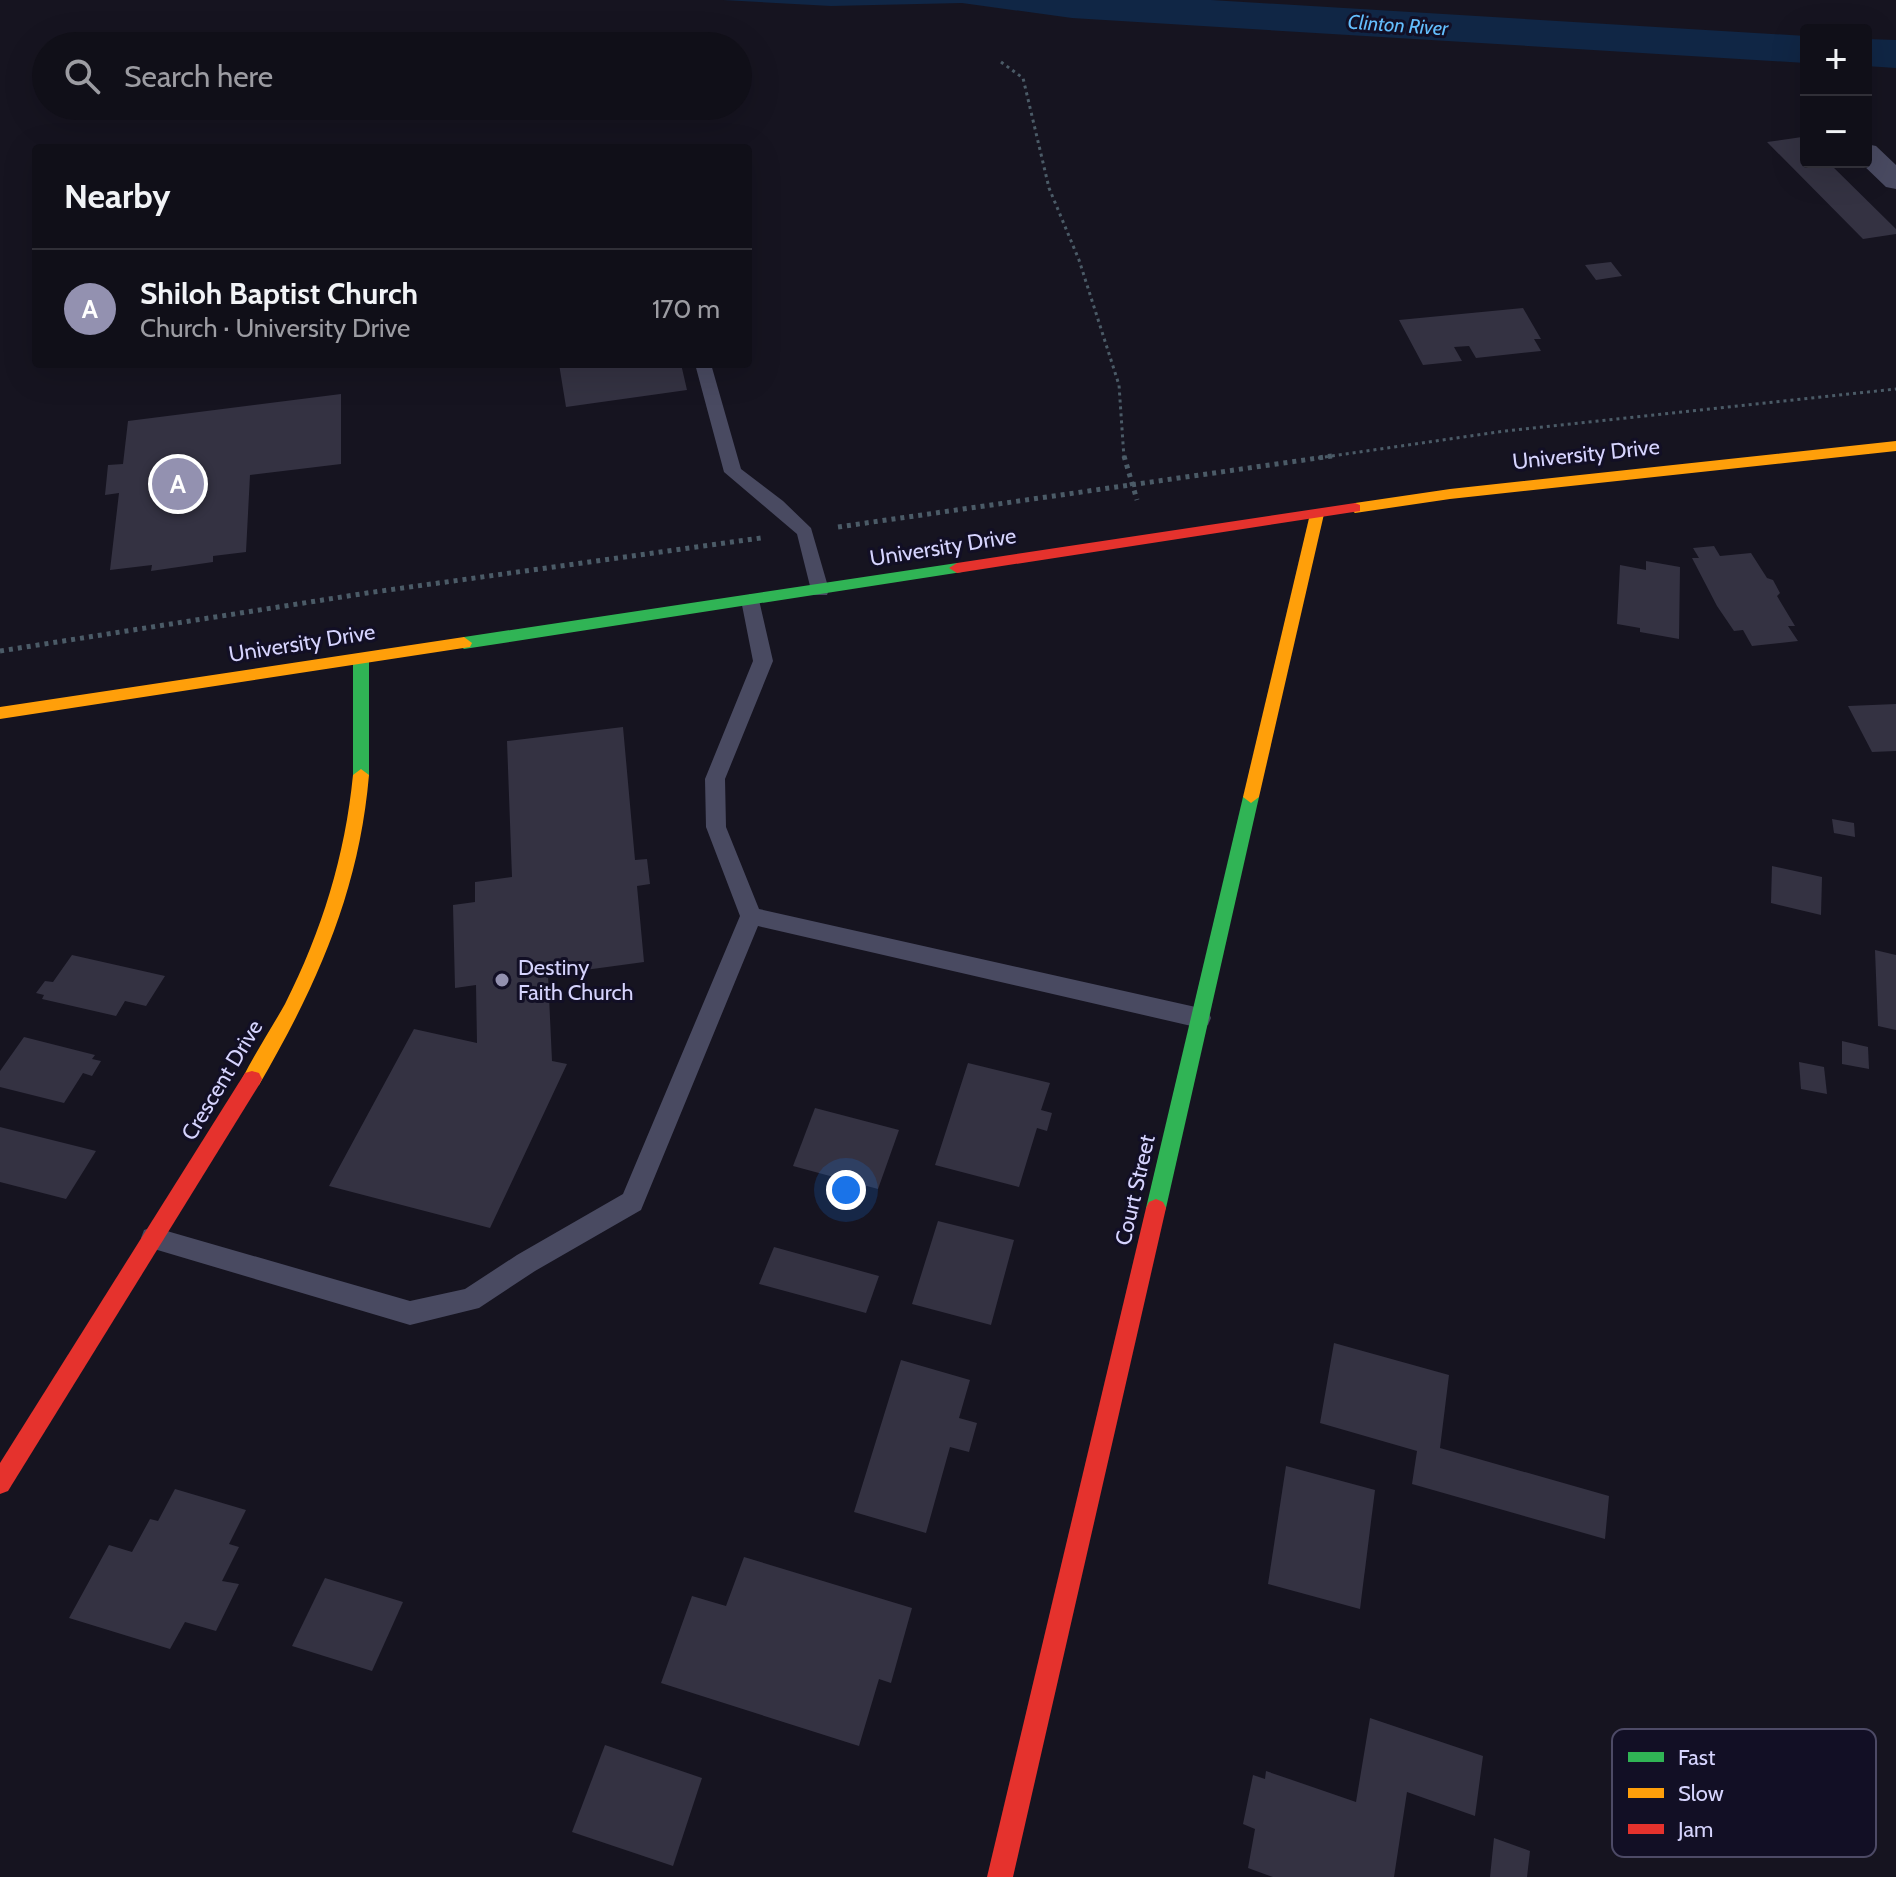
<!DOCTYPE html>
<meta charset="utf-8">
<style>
:root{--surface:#100f18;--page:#1e1d25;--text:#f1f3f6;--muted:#9c9ca2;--line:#302f37;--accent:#9391b0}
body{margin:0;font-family:Cabin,sans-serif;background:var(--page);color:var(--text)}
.controls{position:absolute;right:24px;top:24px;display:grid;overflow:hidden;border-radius:8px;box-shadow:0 8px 32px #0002}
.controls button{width:72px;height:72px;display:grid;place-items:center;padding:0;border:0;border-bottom:2px solid var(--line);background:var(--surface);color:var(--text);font:40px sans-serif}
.you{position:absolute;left:846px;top:1190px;width:28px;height:28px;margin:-20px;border:6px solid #fff;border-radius:50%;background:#1a73e8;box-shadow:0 0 0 12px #1a73e833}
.badge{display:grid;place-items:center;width:52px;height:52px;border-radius:50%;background:var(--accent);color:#fff;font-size:26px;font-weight:700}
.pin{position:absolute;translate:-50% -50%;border:4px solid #fff;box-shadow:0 2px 8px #0006}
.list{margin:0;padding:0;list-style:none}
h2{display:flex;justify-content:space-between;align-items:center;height:104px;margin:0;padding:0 32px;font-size:34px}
h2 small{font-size:26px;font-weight:400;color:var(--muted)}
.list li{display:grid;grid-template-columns:52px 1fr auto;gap:24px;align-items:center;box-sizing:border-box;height:120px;padding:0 32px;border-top:2px solid var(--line)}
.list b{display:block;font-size:30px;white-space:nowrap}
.list p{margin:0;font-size:26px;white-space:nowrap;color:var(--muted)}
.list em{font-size:26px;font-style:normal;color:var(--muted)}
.icon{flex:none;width:44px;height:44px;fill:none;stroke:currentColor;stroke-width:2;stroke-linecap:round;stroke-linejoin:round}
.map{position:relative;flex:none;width:1896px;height:1877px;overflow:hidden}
.search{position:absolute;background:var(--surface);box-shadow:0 8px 32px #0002;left:32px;top:32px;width:720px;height:88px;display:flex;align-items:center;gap:20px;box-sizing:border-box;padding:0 28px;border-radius:44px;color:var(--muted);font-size:30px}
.panel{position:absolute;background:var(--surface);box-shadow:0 8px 32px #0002;left:32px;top:144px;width:720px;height:224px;border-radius:8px}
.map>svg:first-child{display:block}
.water{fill:#102645}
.building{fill:#343242}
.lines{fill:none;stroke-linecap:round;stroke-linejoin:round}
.path-far1{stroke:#4b5b67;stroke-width:3;stroke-dasharray:3 4;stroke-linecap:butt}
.path{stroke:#4b5b67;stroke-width:5;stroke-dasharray:4 5;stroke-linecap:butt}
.lane{fill:#494a61;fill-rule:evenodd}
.street{fill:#494a61;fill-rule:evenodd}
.fast{fill:#30b455;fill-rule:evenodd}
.slow{fill:#ff9f0a;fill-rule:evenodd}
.jam{fill:#e5322d;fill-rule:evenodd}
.poi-dot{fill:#9391b0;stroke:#120f25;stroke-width:3}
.labels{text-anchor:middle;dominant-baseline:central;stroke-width:6;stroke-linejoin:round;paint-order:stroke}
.far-water-label{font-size:20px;font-style:italic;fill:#63befd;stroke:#120f25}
.street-label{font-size:22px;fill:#d6d4fe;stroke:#120f25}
.poi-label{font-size:22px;fill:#d6d4fe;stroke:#120f25;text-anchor:start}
.key{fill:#120f25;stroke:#4d4a66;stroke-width:2}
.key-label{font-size:22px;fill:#d6d4fe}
</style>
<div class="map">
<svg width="1896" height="1877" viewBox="0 0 1896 1877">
<rect width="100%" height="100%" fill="#161420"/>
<!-- water -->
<g class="water">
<polygon points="723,0 1211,0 1806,36 1806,63 1072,18 962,3 831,6"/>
<polygon points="1866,39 1896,40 1896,68 1866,66"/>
</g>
<!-- building -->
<g class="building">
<polygon points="1802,137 1806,141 1806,162 1828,162 1896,229 1896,234 1863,239 1767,142"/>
<polygon points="1611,262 1622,276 1596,280 1585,265"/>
<polygon points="1523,308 1541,339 1534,339 1541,351 1476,358 1469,346 1454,347 1462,361 1423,365 1399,320"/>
<polygon points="559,364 660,364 661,366 681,364 687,390 566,407"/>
<polygon points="341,394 341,464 250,475 246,552 213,556 213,562 151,571 152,565 110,570 119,493 105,495 108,465 123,464 128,421"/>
<polygon points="1714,546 1720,556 1751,553 1767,578 1773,580 1780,593 1777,596 1795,626 1788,626 1798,641 1752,646 1743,630 1734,631 1717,606 1692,558 1699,558 1693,548"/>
<polygon points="1646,561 1680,567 1679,639 1640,632 1640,628 1617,624 1620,565 1646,570"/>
<polygon points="1896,704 1896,751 1872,752 1848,706"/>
<polygon points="623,727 635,860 647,859 650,884 637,886 644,962 548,975 552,1061 567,1064 490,1228 329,1186 414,1029 477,1043 476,985 455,988 453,905 475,902 475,882 512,877 507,741"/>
<polygon points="1832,819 1854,823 1855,837 1834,833"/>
<polygon points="1772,866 1822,877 1821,915 1771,903"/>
<polygon points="1875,950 1896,955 1896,1030 1878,1026"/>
<polygon points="72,955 165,976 146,1006 125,1001 116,1016 42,999 44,995 36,993 45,981 53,982"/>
<polygon points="24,1037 95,1055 92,1059 101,1061 92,1076 83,1073 64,1103 0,1087 0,1071"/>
<polygon points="1842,1041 1868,1047 1869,1069 1842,1064"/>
<polygon points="1799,1062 1824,1067 1827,1094 1801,1089"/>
<polygon points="968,1063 1050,1083 1041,1110 1052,1113 1047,1131 1037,1128 1019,1187 935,1165"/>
<polygon points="815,1108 899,1130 878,1189 793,1166"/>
<polygon points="0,1127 96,1151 66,1199 0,1182"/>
<polygon points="938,1221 1014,1240 991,1325 912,1304"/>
<polygon points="774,1247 879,1276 866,1313 759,1284"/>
<polygon points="1334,1343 1449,1375 1440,1448 1609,1496 1605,1539 1412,1484 1417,1451 1320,1423"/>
<polygon points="901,1360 970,1380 959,1418 977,1423 969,1452 950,1447 926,1533 854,1512"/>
<polygon points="1286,1466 1375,1490 1360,1609 1268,1584"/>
<polygon points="175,1489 246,1510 229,1544 239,1547 222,1581 239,1584 216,1631 185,1622 170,1649 69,1618 109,1545 132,1552 150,1519 158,1521"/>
<polygon points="744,1557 912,1608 891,1683 879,1679 859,1746 661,1683 692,1596 726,1606"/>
<polygon points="325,1578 403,1602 372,1671 292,1646"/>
<polygon points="1370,1718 1483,1756 1475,1816 1407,1792 1394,1877 1273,1877 1248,1868 1255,1829 1243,1824 1253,1775 1265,1779 1266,1771 1356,1802"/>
<polygon points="605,1745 702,1778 673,1866 572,1832"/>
<polygon points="1494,1838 1530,1851 1527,1877 1490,1877"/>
</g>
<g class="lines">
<!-- path-far1 -->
<g class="path-far1">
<polyline points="1001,62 1023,78 1049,188 1079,260 1119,385 1124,458"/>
<polyline points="1318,458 1505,431 1896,389"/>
</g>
<!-- path -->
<g class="path">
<polyline points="1124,456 1137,500"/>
<polyline points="838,527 1332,456"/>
<polyline points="0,651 367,593 761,538"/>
</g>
<!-- lane -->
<g class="lane">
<polygon points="695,364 711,364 741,469 783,501 811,528 829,590 827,595 813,595 811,590 797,534 724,472"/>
<polygon points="750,594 759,600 773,661 725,779 726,827 759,909 1200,1008 1208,1011 1211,1018 1208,1025 1200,1028 758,926 641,1210 535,1271 479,1308 410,1325 144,1246 141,1238 144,1230 153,1227 410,1301 465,1289 517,1255 623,1194 740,916 706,827 705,779 753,661 741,600"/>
</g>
<!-- street -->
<polygon class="street" points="1866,144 1876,146 1896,165 1896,189 1886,187 1860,162 1866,162"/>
<!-- fast -->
<g class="fast">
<polygon points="957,563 962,564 962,572 464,649 456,643 464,637"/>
<polygon points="361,653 369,659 369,775 361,781 353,775 353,659"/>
<polygon points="1251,791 1259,797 1166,1208 1163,1214 1156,1217 1149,1214 1146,1208 1243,797"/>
</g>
<!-- slow -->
<g class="slow">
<polygon points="1896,441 1896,451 1450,499 1355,513 1348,508 1355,503 1450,489"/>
<polygon points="1317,509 1324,514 1259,797 1251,803 1243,797 1310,514"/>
<polygon points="464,637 472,643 470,647 0,719 0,707"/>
<path d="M361 769 369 775C359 892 317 985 259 1085L252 1087 245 1085 242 1079C255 1053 271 1029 285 1004 322 931 345 856 353 775Z"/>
</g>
<!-- jam -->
<g class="jam">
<polygon points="1355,503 1360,505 1360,511 957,573 949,568 957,563"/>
<polygon points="252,1071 259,1073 262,1079 259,1085 8,1491 0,1494 0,1463 245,1073"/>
<polygon points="1156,1199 1163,1202 1166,1208 1013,1877 987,1877 1146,1208 1149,1202"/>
</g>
</g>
<!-- markers -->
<circle class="poi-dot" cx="502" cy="980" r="8"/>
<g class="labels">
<!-- far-water labels -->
<g class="far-water-label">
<text transform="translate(1398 25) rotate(4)">Clinton River</text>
</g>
<!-- street labels -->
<g class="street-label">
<text transform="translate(1586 454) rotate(-6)">University Drive</text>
<text transform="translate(943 547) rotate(-9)">University Drive</text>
<text transform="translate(302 643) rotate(-9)">University Drive</text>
<text transform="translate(222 1080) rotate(-59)">Crescent Drive</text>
<text transform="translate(1135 1190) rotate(-77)">Court Street</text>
</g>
<!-- poi labels -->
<g class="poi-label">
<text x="518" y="967">Destiny<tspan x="518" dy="25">Faith Church</tspan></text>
</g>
</g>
<!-- legend -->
<rect x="1612" y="1729" width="264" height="128" rx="12" class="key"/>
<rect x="1628" y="1752" width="36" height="10" fill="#30b455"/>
<rect x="1628" y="1788" width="36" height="10" fill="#ff9f0a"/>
<rect x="1628" y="1824" width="36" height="10" fill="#e5322d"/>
<g class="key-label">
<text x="1678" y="1765">Fast</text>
<text x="1678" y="1801">Slow</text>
<text x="1678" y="1837">Jam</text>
</g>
</svg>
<div class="controls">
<button>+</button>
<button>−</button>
</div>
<div class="you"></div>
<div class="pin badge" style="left:178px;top:484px">A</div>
<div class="search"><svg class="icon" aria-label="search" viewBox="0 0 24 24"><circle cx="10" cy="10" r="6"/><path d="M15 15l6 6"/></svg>Search here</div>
<section class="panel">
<h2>Nearby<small></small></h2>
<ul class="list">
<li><span class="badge">A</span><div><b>Shiloh Baptist Church</b><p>Church · University Drive</p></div><em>170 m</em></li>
</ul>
</section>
</div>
